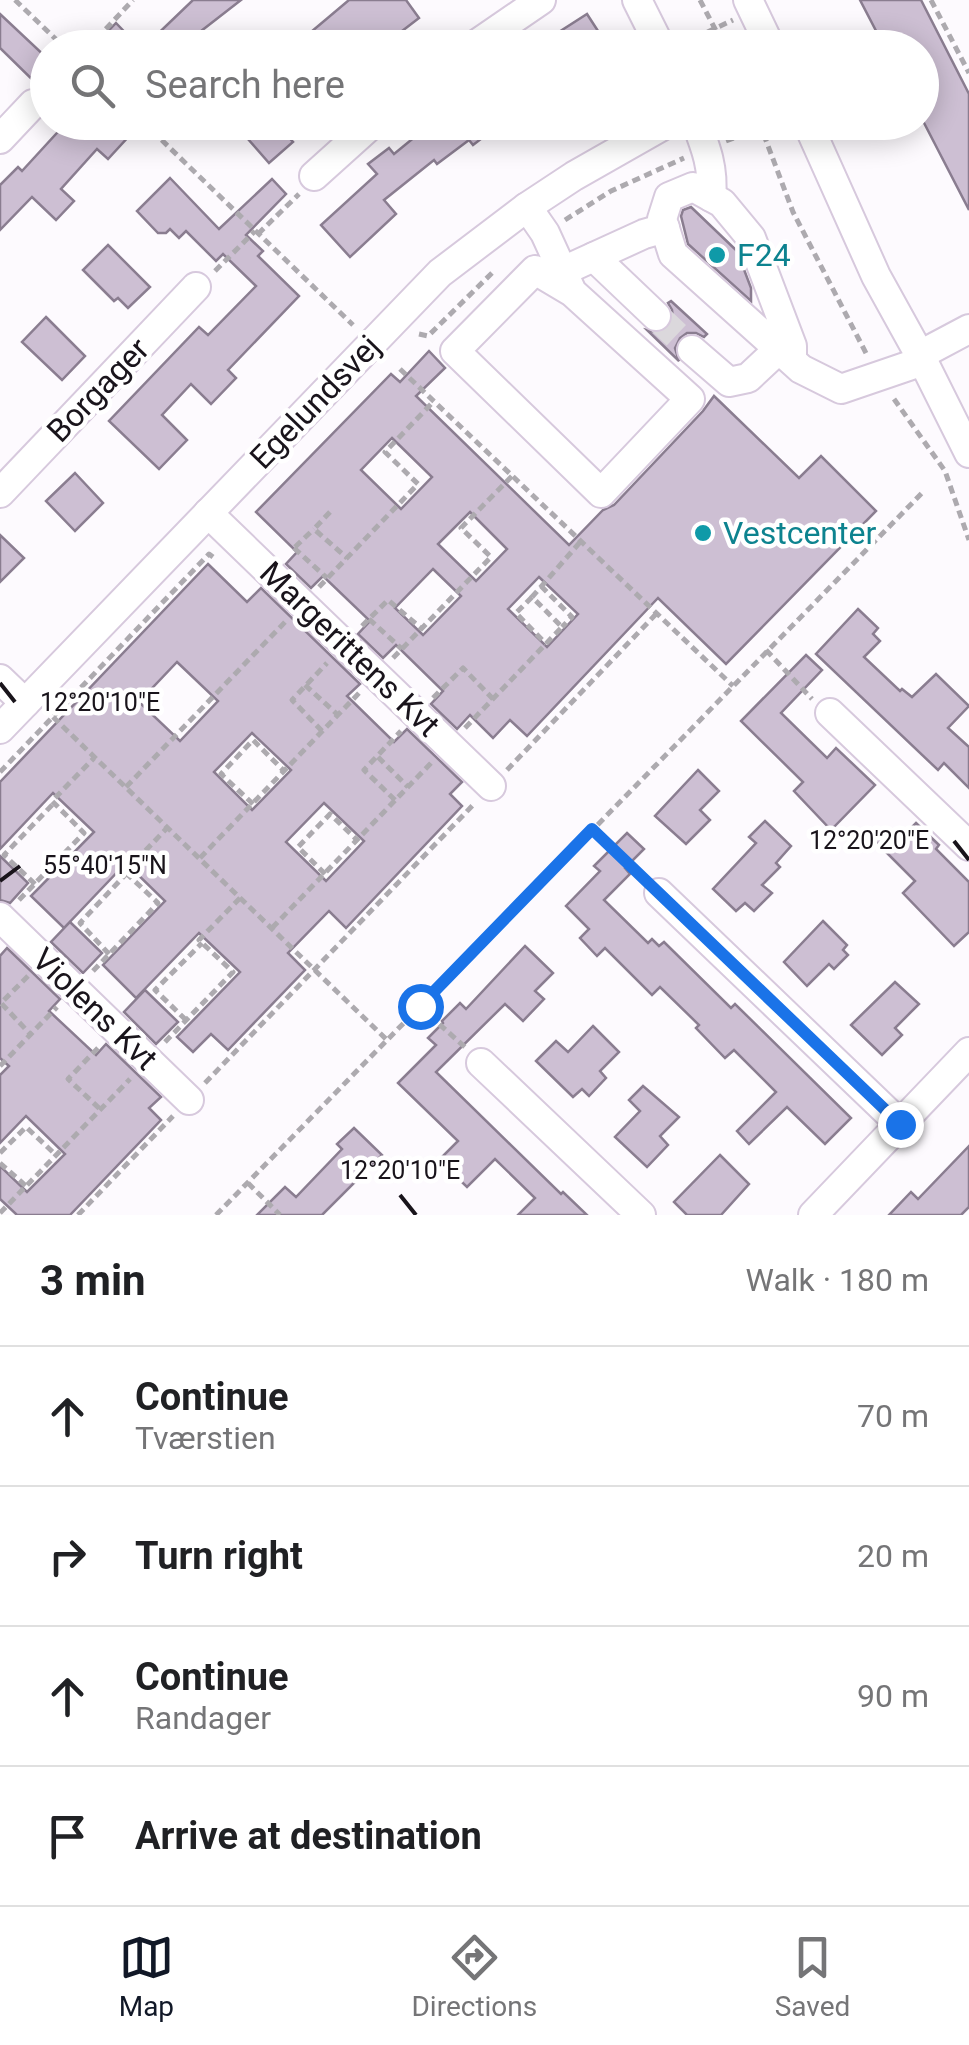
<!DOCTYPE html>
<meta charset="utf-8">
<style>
:root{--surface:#fff;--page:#f2f2f2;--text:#202124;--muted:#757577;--line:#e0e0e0;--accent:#111827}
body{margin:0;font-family:Roboto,sans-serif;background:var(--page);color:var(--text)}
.stop{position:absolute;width:30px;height:30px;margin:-22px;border:8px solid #1a73e8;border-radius:50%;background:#fff}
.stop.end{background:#1a73e8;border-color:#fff;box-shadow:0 2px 10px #0008}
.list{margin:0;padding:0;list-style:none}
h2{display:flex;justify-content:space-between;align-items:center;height:130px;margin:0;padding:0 40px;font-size:42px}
h2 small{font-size:32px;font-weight:400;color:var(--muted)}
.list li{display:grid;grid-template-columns:65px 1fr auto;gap:30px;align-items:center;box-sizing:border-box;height:140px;padding:0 40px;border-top:2px solid var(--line)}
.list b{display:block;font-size:38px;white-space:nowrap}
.list p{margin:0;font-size:32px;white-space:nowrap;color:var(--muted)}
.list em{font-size:32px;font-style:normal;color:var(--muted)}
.icon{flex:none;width:55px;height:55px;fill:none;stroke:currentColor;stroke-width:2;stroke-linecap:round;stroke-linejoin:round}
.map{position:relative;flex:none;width:969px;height:1215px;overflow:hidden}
.search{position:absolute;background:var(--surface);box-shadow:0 5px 25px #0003;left:30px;right:30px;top:30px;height:110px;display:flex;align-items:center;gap:25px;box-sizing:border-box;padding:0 35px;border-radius:55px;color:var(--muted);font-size:38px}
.sheet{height:690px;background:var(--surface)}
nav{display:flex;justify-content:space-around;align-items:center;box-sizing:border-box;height:140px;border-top:2px solid var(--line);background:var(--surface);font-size:28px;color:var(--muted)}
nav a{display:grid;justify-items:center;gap:5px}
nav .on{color:var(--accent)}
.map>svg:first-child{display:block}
.building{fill:#cdbfd3;stroke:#8a7d90;stroke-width:2.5;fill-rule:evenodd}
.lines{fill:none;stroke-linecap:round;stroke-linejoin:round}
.minor-tunnel{stroke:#dbd8dc;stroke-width:28;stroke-dasharray:28 14;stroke-linecap:butt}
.minor-casing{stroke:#d7c9dd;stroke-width:32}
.path{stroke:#adaaaf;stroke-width:5;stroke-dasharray:8 5;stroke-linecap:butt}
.minor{stroke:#fff;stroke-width:28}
.route{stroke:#1a73e8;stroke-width:12}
.ticks{fill:none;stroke:#19141b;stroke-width:4}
.culture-dot{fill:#0f9aa8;stroke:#fff;stroke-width:4}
.labels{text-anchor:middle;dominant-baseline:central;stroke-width:9;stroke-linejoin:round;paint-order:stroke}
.culture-label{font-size:32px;fill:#0d838f;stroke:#fff;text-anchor:start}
.street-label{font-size:32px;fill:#19141b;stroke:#fff}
.ticks-label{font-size:25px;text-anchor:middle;fill:#19141b;stroke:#fff;stroke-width:9;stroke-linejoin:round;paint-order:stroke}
</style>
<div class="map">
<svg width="969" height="1215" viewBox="0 0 969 1215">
<rect width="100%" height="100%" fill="#fdfafe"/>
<!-- building -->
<g class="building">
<polygon points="193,0 241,0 196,35 207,48 143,48"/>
<polygon points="349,0 406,0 419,18 380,48 292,48"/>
<polygon points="860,0 921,0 969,94 969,210 922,119 922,48 885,48"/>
<polygon points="0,14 48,59 48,95 0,48"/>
<polygon points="587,14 609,48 534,48"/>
<polygon points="116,23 140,48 92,48"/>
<polygon points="67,122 116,122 130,135 108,159 97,149 61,189 74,201 56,220 32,197 0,230 0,185 18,167 22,171"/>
<polygon points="233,122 275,122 293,142 269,163"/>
<polygon points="433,122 503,122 473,145 469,140 437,164 434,160 384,200 396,214 350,257 321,225 377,174 368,164 389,148 394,154"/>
<polygon points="170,178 219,229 272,179 286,194 246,235 263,251 258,256 299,296 228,370 236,378 211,404 191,384 162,415 187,440 159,469 109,421 199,327 208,335 256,286 223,254 216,261 186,231 179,238 170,229 166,233 158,233 137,211"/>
<polygon points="691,207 737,251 751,288 751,301 688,244 681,216 683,210"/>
<polygon points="108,245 150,287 128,308 118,298 114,301 83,270"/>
<polygon points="671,301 707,334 704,337 696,333 687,333 680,338 675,348 679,361 647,330 660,333 669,327 673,319 672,310 668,303"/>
<polygon points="46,317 85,356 62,380 22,342"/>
<path d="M429 351 445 368 416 396 569 545 603 510 614 505 703 411 714 396 799 478 821 456 876 511 726 664 658 598 527 736 510 720 493 738 470 715 457 729 431 704 443 691 396 645 383 658 358 634 370 621 323 576 311 588 286 564 297 552 256 512 391 374 400 382ZM392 438 432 477 401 509 361 470ZM470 512 507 549 476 581 438 544ZM433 569 461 596 423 635 395 608ZM539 577 578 614 547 647 508 609Z"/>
<polygon points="75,473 103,503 75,531 46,501"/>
<polygon points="0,535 24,558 0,582"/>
<path d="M208 564 247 602 261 588 360 684 347 696 394 742 407 729 462 782 450 794 462 806 346 928 329 911 288 953 305 970 228 1050 211 1034 193 1052 177 1037 240 972 199 933 136 998 103 965 165 901 126 863 64 928 31 896 94 832 53 793 0 849V782ZM177 662 218 701 180 741 139 702ZM252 733 291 770 252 810 214 772ZM324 803 364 841 326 881 286 842Z"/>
<polygon points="858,609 878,628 873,634 880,641 864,657 900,691 902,689 912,697 936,674 969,706 948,728 969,747 969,788 944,763 938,770 816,654"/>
<polygon points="806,655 822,670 781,713 827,758 836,748 875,785 831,830 794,791 803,782 741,721"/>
<polygon points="698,770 719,791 700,810 710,820 686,844 655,816"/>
<polygon points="765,821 791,846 776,863 780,867 762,885 772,893 754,911 745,903 736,911 713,889 756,843 749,837"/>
<polygon points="916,823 939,845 936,849 969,882 969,932 954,946 903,893 915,881 875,841 888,829 900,839"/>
<polygon points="627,833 644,849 625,868 630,874 604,900 648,943 652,939 659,946 664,942 731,1008 735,1004 851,1118 825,1144 787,1107 749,1144 737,1131 776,1092 734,1050 725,1058 696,1028 699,1025 660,987 652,995 605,948 597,956 580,938 589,929 566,906 600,871 594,866"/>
<polygon points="0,856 28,883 10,903 0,900"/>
<polygon points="823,921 847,945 843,950 848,955 834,969 829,964 807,986 784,962"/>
<polygon points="70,922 102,953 83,973 51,942"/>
<polygon points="525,946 553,973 535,991 544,999 523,1021 505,1004 436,1072 561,1194 563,1192 587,1215 518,1215 535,1198 495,1159 467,1187 439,1160 458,1141 398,1083 436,1045 428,1038 443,1023 442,1021 460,1003 466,1009"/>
<polygon points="7,948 60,999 49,1011 96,1055 106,1044 161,1097 149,1108 161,1120 70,1215 17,1215 0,1199 0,1166 27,1192 65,1154 26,1116 0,1143 0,1075 9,1066 0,1058 0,956"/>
<polygon points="895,982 919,1004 895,1028 902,1035 882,1055 851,1025"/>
<polygon points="145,990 178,1022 156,1044 124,1012"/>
<polygon points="593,1026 619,1052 600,1071 606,1078 589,1096 582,1089 573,1097 536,1061 556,1041 568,1052"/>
<polygon points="643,1086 679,1117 660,1136 668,1145 647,1167 615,1137 640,1111 629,1100"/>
<polygon points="354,1128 382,1155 322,1215 257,1215 285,1187 296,1197 342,1149 337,1144"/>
<polygon points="969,1146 969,1207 961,1215 889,1215 911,1192 918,1199"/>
<polygon points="720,1155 749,1184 721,1215 687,1215 674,1202"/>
</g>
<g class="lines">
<!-- minor-tunnel -->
<polyline class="minor-tunnel" points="656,316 692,350"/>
<defs>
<g id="minor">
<polyline points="637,0 661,48"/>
<polyline points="748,0 771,48"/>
<polyline points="471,48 541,0"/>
<path d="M696 122C706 148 714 169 711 197"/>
<polyline points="807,122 876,276 923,361 969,453"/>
<polyline points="0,139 33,104"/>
<polyline points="314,176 374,122"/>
<polyline points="527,207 545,233 572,292 690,399 601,493 455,351 535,270 572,292"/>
<polyline points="594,257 656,316"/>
<polyline points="563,271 644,234 665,228"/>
<polyline points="692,350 729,382 748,378 779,349"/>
<polyline points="920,355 969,329"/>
<polyline points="792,360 792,346 751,238 722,203 693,187 669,197 662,219 673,254 801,369 841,389 923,361"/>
<polyline points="0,493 196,287"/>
<polyline points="208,513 491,786"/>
<polyline points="0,679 25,703"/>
<polyline points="830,713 969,846"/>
<polyline points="0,729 440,273 527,207 574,176 669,122"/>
<polyline points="659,893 900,1124"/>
<polyline points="0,917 189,1100"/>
<polyline points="481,1063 641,1215"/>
<polyline points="813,1215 969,1052"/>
</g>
</defs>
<!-- minor casing -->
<use href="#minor" class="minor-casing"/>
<!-- path -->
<g class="path">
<polyline points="15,0 65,48"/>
<polyline points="700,0 725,48"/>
<polyline points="931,0 969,73"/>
<polyline points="684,43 733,20"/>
<polyline points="88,48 133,0"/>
<polyline points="143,122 353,325"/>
<polyline points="759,122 793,212 867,355"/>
<polyline points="726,141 745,134 763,133"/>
<polyline points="565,220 611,191 684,158"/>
<polyline points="258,234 299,194"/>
<polyline points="215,271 255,231"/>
<polyline points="419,334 428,336 492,273"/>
<polyline points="400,369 733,686"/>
<polyline points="894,399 945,471 969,540"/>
<polyline points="330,512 314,529 347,558"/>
<polyline points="295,547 314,529"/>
<polyline points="294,548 327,578"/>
<polyline points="541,586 572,617 562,627"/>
<polyline points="319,587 418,484 385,452 434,401"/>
<polyline points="532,597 516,613 546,644"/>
<polyline points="369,619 402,649"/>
<polyline points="362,626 388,600 422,629"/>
<polyline points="766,650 812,699"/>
<polyline points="393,658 491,557 461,528 513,475"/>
<polyline points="305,685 338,715"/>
<polyline points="433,698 463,668 493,699"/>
<polyline points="53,717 387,1040"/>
<polyline points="465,728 562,627 532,597 582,540"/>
<polyline points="322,731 292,700 327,663"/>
<polyline points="378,757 408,787"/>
<polyline points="507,770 658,612"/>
<polyline points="0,772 209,554 213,557"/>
<polyline points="126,787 287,620"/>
<polyline points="395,800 364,770 401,731"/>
<polyline points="253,804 221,774 253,740 283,770"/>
<polyline points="592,829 640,876"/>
<polyline points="200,858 361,691"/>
<polyline points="325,874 298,847 330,814 357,840"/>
<polyline points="35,884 4,855 54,803"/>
<polyline points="19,900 84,833 52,801 94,758"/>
<polyline points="272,928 433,761"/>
<polyline points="109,954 80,923 127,873"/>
<polyline points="93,971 158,903 125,872 168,827"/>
<polyline points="28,976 1,1003 31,1035"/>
<polyline points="420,1007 466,1048"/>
<polyline points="186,1020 155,990 202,943"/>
<polyline points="165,1042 233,972 199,940 241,897"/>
<polyline points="98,1048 68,1079 100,1109"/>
<polyline points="0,1066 57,1007"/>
<polyline points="205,1083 475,803"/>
<polyline points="0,1153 26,1127 56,1155"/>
<polyline points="0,1163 26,1186"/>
<polyline points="248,1183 280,1215"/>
<polyline points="0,1213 130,1079"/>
<polyline points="78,1215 173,1116"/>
<polyline points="216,1215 924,491"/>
</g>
<!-- minor -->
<use href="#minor" class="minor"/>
</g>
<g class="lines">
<!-- route -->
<polyline class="route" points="420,1006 592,829 900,1124"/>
</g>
<!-- ticks -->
<path class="ticks" d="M0 683 15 702M954 841 969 860M0 881 20 866M400 1195 416 1215"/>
<!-- markers -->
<g class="culture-dot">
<circle cx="717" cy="255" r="10"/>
<circle cx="703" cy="533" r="10"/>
</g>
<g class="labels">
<!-- culture labels -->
<g class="culture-label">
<text x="737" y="255">F24</text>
<text x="723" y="533">Vestcenter</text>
</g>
<!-- street labels -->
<g class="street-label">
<text transform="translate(98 390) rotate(-46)">Borgager</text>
<text transform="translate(315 402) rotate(-46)">Egelundsvej</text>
<text transform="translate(350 649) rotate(44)">Margerittens Kvt</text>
<text transform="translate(95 1009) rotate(44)">Violens Kvt</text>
</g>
</g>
<g class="ticks-label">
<text x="100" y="711">12°20'10"E</text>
<text x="869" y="849">12°20'20"E</text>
<text x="105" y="874">55°40'15"N</text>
<text x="400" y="1179">12°20'10"E</text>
</g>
</svg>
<div class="stop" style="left:420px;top:1006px"></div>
<div class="stop end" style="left:900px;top:1124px"></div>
<div class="search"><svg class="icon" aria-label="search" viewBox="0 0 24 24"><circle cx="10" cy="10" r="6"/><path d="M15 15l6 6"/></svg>Search here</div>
</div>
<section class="sheet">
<h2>3 min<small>Walk · 180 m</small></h2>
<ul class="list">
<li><svg class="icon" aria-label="ahead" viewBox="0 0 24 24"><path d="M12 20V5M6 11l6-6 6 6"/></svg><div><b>Continue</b><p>Tværstien</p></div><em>70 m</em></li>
<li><svg class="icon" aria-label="right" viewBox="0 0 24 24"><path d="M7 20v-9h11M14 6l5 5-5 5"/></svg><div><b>Turn right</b></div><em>20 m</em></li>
<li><svg class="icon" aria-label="ahead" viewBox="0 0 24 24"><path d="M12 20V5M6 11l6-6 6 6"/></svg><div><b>Continue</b><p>Randager</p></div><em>90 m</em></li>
<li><svg class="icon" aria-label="arrive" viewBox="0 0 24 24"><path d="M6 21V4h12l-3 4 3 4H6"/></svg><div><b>Arrive at destination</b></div></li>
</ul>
</section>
<nav>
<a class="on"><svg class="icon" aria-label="map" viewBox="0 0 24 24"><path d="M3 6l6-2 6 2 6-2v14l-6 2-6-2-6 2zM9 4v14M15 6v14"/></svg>Map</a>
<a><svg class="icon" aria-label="directions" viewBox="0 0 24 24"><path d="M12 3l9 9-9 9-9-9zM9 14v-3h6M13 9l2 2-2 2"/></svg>Directions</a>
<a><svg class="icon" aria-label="saved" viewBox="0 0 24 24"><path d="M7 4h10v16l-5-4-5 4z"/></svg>Saved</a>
</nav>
